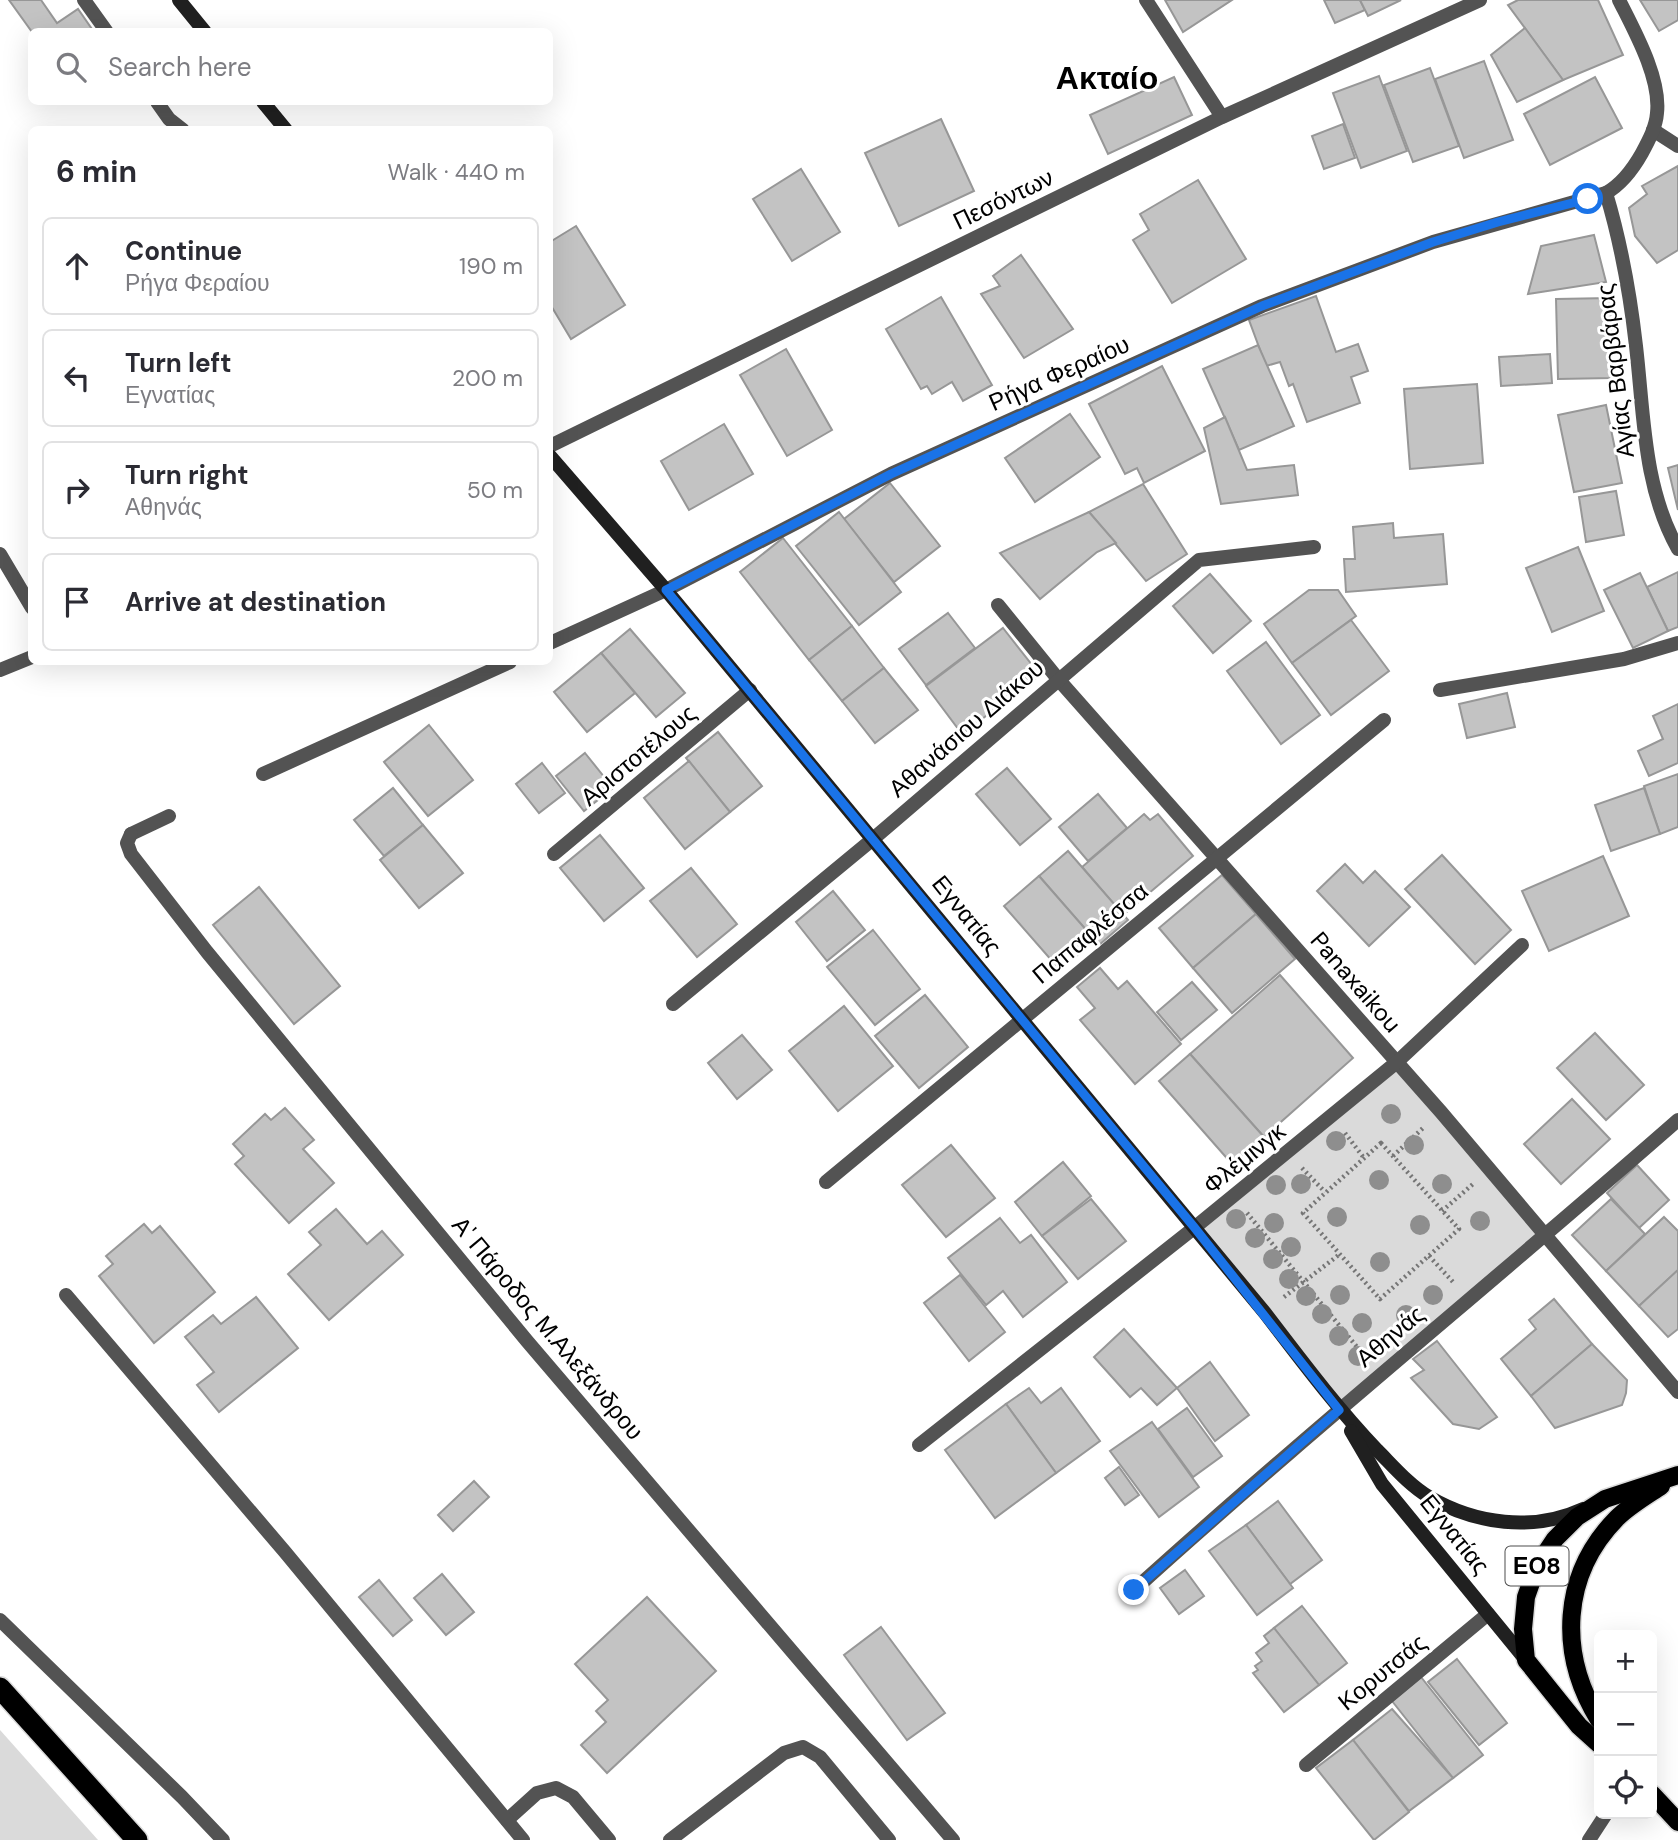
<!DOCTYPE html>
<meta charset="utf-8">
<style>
:root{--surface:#fff;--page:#f7f7f7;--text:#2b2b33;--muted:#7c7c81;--line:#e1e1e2}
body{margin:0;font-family:"DM Sans",sans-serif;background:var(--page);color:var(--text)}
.controls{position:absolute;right:21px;bottom:21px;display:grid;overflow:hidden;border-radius:10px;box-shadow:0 7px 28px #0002}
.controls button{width:63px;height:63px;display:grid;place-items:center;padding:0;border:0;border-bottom:2px solid var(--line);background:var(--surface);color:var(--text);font:35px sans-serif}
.stop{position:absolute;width:21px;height:21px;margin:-16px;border:5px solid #1a73e8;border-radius:50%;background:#fff}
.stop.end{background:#1a73e8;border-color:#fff;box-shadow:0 2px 7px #0008}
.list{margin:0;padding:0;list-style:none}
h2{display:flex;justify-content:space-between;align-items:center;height:91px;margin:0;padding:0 28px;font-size:30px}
h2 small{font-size:23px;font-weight:400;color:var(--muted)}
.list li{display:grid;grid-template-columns:46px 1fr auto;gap:21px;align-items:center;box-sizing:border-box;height:98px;margin:0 14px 14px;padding:0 14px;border:2px solid var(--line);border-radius:10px}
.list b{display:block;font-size:26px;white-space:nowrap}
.list p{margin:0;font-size:23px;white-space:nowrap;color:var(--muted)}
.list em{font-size:23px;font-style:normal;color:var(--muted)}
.icon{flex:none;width:38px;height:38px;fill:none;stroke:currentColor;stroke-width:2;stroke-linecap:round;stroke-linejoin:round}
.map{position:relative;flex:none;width:1678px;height:1840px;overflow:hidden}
.search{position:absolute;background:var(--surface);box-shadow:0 7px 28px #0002;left:28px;top:28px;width:525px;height:77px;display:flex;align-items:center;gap:18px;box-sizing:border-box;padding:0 24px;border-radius:10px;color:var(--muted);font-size:26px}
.panel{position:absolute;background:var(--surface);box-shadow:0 7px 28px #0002;left:28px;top:126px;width:525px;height:539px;border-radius:10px}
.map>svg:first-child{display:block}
.green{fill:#dadada}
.building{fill:#c3c3c3;stroke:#979797;stroke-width:2}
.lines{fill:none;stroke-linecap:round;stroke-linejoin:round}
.primary-casing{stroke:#dbdbdb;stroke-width:21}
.motorway-casing{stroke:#dbdbdb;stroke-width:24}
.path{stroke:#757575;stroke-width:4.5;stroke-dasharray:2 3.5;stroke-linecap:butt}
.service{stroke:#535353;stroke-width:14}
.minor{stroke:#535353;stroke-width:14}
.tertiary{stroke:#535353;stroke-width:14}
.secondary{stroke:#202020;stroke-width:14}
.primary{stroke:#000;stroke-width:18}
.motorway{stroke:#000;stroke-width:21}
.tree{fill:#8e8e8e}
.route{stroke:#1a73e8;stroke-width:9}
.labels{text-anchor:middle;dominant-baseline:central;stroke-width:6;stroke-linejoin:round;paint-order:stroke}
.shield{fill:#fff;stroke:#4c4c4c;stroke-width:2}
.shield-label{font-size:23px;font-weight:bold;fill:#000}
.street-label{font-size:24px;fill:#000;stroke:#fff}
.district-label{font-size:32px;font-weight:bold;fill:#000;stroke:#fff}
</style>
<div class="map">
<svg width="1678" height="1840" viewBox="0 0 1678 1840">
<rect width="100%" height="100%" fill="#fff"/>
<!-- green -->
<g class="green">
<polygon points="1397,1062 1547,1236 1339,1410 1194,1228"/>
<polygon points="0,1730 98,1840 0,1840"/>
</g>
<!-- building -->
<g class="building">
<polygon points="9,0 41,0 57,23 78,9 94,32 32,32"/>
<polygon points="1165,0 1232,0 1183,32"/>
<polygon points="1324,0 1360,0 1365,10 1335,23"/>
<polygon points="1360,0 1401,0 1368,16"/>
<polygon points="1518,0 1598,0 1623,55 1563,80 1508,5"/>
<polygon points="1640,0 1678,0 1678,20 1659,31"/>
<polygon points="1525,28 1563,80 1517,102 1491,55"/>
<polygon points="1484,61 1513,140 1464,158 1435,79"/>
<polygon points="1430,68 1459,146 1413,162 1384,85"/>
<polygon points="1379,76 1407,151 1361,168 1333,93"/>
<polygon points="1174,77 1192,115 1108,154 1090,115"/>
<polygon points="1595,77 1622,128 1550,165 1524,114"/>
<polygon points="941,119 974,191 899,226 865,153"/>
<polygon points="1343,124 1355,158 1324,169 1312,136"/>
<polygon points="1678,166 1678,250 1657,263 1635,236 1629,208 1647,194 1642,186"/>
<polygon points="801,169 840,232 792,261 753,199"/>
<polygon points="1198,180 1246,259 1172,303 1133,240 1149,230 1140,214"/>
<polygon points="576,226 625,305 571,339 550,304 550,242"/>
<polygon points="1594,235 1606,282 1528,294 1541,246"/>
<polygon points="1021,255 1073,329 1024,358 981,294 1000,286 993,276"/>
<polygon points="1316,296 1336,352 1358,344 1368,371 1351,377 1360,403 1307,422 1293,384 1289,386 1280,362 1266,366 1249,320"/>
<polygon points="941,297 992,385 963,401 952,382 932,394 927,386 921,389 886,329"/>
<polygon points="1610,298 1612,378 1558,379 1556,299"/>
<polygon points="1258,345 1294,426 1239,450 1203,369"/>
<polygon points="786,349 832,430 787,456 740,375"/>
<polygon points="1550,354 1552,383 1501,386 1499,357"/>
<polygon points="1162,366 1205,451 1144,483 1137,468 1125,474 1089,404"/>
<polygon points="1477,384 1483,463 1410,469 1404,389"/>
<polygon points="1606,405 1622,483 1574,492 1558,415"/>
<polygon points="1070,414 1100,457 1035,502 1005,458"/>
<polygon points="1225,417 1247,470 1294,465 1298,495 1221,504 1204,428"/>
<polygon points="724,424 753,474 689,510 661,461"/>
<polygon points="1678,465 1678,510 1668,468"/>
<polygon points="890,483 940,546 894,582 844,519"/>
<polygon points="1143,484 1187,554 1146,581 1089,512"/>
<polygon points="1616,491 1624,535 1586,542 1579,497"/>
<polygon points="839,512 901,592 859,625 796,546"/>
<polygon points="1089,512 1116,543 1097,552 1040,599 1000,553"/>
<polygon points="1393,523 1394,538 1443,534 1447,584 1346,592 1344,559 1355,559 1353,527"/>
<polygon points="783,538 852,626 809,660 740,572"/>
<polygon points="1578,547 1604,611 1552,632 1526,568"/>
<polygon points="1678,572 1678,627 1668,631 1647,587"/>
<polygon points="1640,573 1668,631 1633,648 1604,590"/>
<polygon points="1210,574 1251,621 1213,653 1173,606"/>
<polygon points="1309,590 1338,590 1356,616 1292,663 1264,624"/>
<polygon points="948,613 975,648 926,685 899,649"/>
<polygon points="1351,620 1389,671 1331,715 1292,663"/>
<polygon points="852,626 884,668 842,701 809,660"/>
<polygon points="1003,628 1040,675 962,734 926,686"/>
<polygon points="630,629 685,693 656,717 601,653"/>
<polygon points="1266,642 1320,715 1281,744 1227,671"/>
<polygon points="601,653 635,693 587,732 554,692"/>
<polygon points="884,668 918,710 875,743 842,701"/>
<polygon points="1507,693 1515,727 1467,738 1459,704"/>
<polygon points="1678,704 1678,763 1649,776 1638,751 1663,739 1653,716"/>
<polygon points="429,725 473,780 428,816 384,762"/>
<polygon points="718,732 762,786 730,812 686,758"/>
<polygon points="585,753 613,788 584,811 556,776"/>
<polygon points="689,761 730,812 685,849 644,798"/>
<polygon points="542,763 565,793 539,813 516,784"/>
<polygon points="1007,768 1051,819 1020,845 976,794"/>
<polygon points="1678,774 1678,827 1660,834 1644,786"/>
<polygon points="393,788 423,825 384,856 354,820"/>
<polygon points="1644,788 1660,834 1611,851 1595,805"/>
<polygon points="1098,794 1127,828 1088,861 1059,827"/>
<polygon points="1144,814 1150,820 1158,814 1193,856 1123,915 1082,867"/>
<polygon points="423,825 463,873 419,908 380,860"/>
<polygon points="600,835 644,888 604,921 560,868"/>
<polygon points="1068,851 1128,920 1099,945 1039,876"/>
<polygon points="1442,855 1511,930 1475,964 1405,889"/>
<polygon points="1603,856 1629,916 1549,951 1522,891"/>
<polygon points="1345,864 1363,883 1375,871 1410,907 1369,946 1317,891"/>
<polygon points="691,868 737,924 697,957 650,901"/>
<polygon points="1222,875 1256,914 1193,968 1159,928"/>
<polygon points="1039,876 1095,940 1060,970 1004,906"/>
<polygon points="259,887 340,986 294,1024 213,925"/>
<polygon points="833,891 865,930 827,961 796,922"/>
<polygon points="1256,914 1295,959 1232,1013 1193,968"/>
<polygon points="873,930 920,989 875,1025 827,967"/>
<polygon points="1100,968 1118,989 1127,981 1181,1044 1135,1084 1080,1020 1095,1008 1077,987"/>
<polygon points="1280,975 1353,1058 1264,1137 1190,1054"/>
<polygon points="1192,982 1217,1010 1181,1040 1157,1012"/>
<polygon points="925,995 968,1047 919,1088 875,1036"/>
<polygon points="844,1006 893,1066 838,1111 789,1051"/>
<polygon points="1595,1033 1644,1085 1606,1120 1557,1068"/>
<polygon points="742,1035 772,1070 737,1099 708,1063"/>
<polygon points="1190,1054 1264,1137 1232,1164 1159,1081"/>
<polygon points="1572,1099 1610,1139 1561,1184 1524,1144"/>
<polygon points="285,1108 314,1140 303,1149 334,1183 289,1223 235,1164 244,1156 233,1144 265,1114 271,1120"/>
<polygon points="951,1145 995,1198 946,1237 902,1185"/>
<polygon points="1063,1162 1091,1196 1042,1236 1015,1202"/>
<polygon points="1637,1165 1669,1200 1639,1228 1607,1193"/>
<polygon points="1091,1199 1126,1241 1078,1279 1042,1236"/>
<polygon points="1611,1199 1645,1234 1606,1271 1572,1235"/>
<polygon points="336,1209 367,1244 382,1231 403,1255 329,1320 288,1274 321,1245 309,1232"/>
<polygon points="1664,1217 1678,1231 1678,1270 1639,1306 1606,1271"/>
<polygon points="1000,1218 1020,1243 1031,1235 1067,1282 1023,1317 1003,1291 986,1305 948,1258"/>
<polygon points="144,1224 152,1233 160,1226 215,1292 154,1343 99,1276 113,1264 106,1256"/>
<polygon points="1678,1270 1678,1329 1668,1337 1639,1306"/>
<polygon points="960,1275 1005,1332 969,1361 924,1303"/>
<polygon points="256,1297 298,1348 219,1412 197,1385 214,1372 185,1337 213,1315 221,1324"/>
<polygon points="1554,1299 1592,1344 1531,1396 1501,1359 1536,1329 1529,1320"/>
<polygon points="1124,1329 1177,1388 1157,1405 1141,1388 1130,1397 1094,1357"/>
<polygon points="1437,1341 1497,1417 1479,1429 1453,1424 1411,1378 1424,1370 1413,1359"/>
<polygon points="1592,1344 1627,1380 1626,1393 1622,1405 1555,1428 1531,1396"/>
<polygon points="1210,1362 1249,1415 1215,1441 1177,1388"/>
<polygon points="1029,1388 1041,1403 1061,1388 1100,1441 1056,1473 1006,1404"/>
<polygon points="1006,1404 1056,1473 995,1518 945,1450"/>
<polygon points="1187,1408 1222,1456 1193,1477 1158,1429"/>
<polygon points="1152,1422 1199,1487 1159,1517 1110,1451"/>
<polygon points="1119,1467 1139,1495 1125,1505 1105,1478"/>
<polygon points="474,1481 489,1497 453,1531 438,1515"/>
<polygon points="1278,1501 1322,1560 1290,1584 1246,1525"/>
<polygon points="1246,1525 1293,1588 1257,1615 1209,1551"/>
<polygon points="1185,1570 1204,1596 1179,1614 1160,1588"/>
<polygon points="442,1574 474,1612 446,1635 414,1598"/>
<polygon points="379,1580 412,1620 393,1636 359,1597"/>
<polygon points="647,1597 716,1671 607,1773 581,1745 606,1722 596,1711 608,1700 575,1664"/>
<polygon points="1302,1606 1347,1663 1319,1685 1274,1628"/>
<polygon points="881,1627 945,1713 907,1740 844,1655"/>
<polygon points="1274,1628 1319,1685 1284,1712 1253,1673 1258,1670 1255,1666 1262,1661 1256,1653 1269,1643 1264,1636"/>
<polygon points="1457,1659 1507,1723 1479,1745 1428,1682"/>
<polygon points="1421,1677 1483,1755 1453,1778 1392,1701"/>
<polygon points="1392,1709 1453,1778 1409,1811 1353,1740"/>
<polygon points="1353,1740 1409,1812 1374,1840 1316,1768"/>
</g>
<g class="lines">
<defs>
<g id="primary">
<path d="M1599 1720C1558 1654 1561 1575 1617 1518 1629 1506 1646 1496 1661 1486"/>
<polyline points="1599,1744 1579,1726 1526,1660 1523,1629 1526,1597 1537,1566 1555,1539 1577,1517 1605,1499 1678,1475"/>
<polyline points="1652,1794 1678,1822"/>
</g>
<polyline id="motorway" points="0,1688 137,1840"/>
</defs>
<!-- primary casing -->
<use href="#primary" class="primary-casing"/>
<!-- motorway casing -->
<use href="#motorway" class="motorway-casing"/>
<!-- path -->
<g class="path">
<polyline points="1345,1133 1364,1158"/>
<polygon points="1381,1143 1459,1229 1380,1299 1303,1213"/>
<polyline points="1393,1156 1423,1128"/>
<polyline points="1302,1168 1325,1192"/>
<polyline points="1442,1211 1473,1184"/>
<polyline points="1247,1213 1366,1358"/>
<polyline points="1429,1256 1454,1283"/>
<polyline points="1284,1297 1340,1254"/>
</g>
<!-- service -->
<g class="service">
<polyline points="84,0 107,32"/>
<polyline points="157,102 169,119 183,130"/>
<polyline points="131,834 169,816"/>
<polyline points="1306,1765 1488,1614"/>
<polyline points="507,1820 537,1793 556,1788 573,1797 609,1840"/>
<polyline points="670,1840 784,1753 803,1747 820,1757 889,1840"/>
</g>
<!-- minor -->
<g class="minor">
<polyline points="1146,0 1222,117"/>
<polyline points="1653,130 1678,146"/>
<polyline points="550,446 1222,117 1480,0"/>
<polyline points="0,554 32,608"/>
<polyline points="998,605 1058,679 1441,1112 1678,1392"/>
<polyline points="550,643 666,590 891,474 1262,306 1433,242 1606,193"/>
<polyline points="0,670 32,657"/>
<polyline points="1440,690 1624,659 1678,643"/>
<polyline points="263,774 510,662"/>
<polyline points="131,834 127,843 131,854 207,952 527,1341 953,1840"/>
<polyline points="554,854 750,690"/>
<polyline points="673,1004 873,839 1199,560 1314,547"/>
<polyline points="826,1182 1384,720"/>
<polyline points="66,1295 285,1552 523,1840"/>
<polyline points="919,1445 1194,1228 1397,1062 1522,945"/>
<path d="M1134 1590C1312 1429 1498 1278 1678 1120"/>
<polyline points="0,1620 182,1797 223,1840"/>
<polyline points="1589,1840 1606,1814"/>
</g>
<!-- tertiary -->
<path class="tertiary" d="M1619 0C1634 30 1661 78 1657 113 1656 127 1649 140 1642 153 1633 169 1622 184 1606 193 1621 243 1630 293 1636 346 1644 414 1643 487 1678 549"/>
<!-- secondary -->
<g class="secondary">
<polyline points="179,0 205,32"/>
<polyline points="263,102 286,130"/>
<path d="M550 456 666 590 1265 1313C1301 1360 1336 1407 1377 1450 1393 1466 1409 1485 1429 1497 1475 1524 1533 1532 1583 1509"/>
<polyline points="1351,1431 1382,1484 1526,1660"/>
</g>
<!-- primary -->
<use href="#primary" class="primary"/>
<!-- motorway -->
<use href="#motorway" class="motorway"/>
</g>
<!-- trees -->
<g class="tree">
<circle cx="1391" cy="1114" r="10"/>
<circle cx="1336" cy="1141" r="10"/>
<circle cx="1414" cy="1145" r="10"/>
<circle cx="1379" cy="1180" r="10"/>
<circle cx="1301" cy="1184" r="10"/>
<circle cx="1442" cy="1184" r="10"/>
<circle cx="1276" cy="1185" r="10"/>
<circle cx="1337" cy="1217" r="10"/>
<circle cx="1236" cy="1219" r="10"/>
<circle cx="1480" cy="1221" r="10"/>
<circle cx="1274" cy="1223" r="10"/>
<circle cx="1420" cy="1225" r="10"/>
<circle cx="1255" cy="1238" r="10"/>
<circle cx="1291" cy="1247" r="10"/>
<circle cx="1273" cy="1259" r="10"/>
<circle cx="1380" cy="1262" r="10"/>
<circle cx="1289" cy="1279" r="10"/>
<circle cx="1340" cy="1295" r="10"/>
<circle cx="1433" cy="1295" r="10"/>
<circle cx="1306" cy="1296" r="10"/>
<circle cx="1322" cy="1314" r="10"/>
<circle cx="1406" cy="1315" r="10"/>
<circle cx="1362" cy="1323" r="10"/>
<circle cx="1339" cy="1336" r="10"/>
<circle cx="1358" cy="1356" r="10"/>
</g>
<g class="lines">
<!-- route -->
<polyline class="route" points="1134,1590 1339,1410 1194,1227 666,590 891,474 1262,306 1433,242 1498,222 1588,199"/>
</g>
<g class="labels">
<!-- shield labels -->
<rect class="shield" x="1505.5" y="1546.5" width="63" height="39" rx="5"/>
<g class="shield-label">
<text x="1537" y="1566">ΕΟ8</text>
</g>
<!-- street labels -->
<g class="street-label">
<text transform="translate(1003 199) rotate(-26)">Πεσόντων</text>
<text transform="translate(1615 371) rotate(-97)">Αγίας Βαρβάρας</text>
<text transform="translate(1059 373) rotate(-24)">Ρήγα Φεραίου</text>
<text transform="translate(966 728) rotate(-41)">Αθανάσιου Διάκου</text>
<text transform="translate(638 755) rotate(-40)">Αριστοτέλους</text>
<text transform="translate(967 915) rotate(51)">Εγνατίας</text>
<text transform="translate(1090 933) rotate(-40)">Παπαφλέσσα</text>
<text transform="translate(1356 982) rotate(49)">Panaxaikou</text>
<text transform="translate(1244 1158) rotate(-39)">Φλέμινγκ</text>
<text transform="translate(548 1328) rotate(50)">Α' Πάροδος Μ.Αλεξάνδρου</text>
<text transform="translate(1390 1336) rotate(-40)">Αθηνάς</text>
<text transform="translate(1455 1534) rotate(51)">Εγνατίας</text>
<text transform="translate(1382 1672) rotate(-39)">Κορυτσάς</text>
</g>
<!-- district labels -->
<g class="district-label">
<text x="1107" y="78">Ακταίο</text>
</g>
</g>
</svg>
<div class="controls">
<button>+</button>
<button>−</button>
<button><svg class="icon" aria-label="locate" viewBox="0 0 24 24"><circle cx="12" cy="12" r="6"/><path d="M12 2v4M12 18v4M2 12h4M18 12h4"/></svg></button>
</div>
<div class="stop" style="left:1588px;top:199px"></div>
<div class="stop end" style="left:1134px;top:1590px"></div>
<div class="search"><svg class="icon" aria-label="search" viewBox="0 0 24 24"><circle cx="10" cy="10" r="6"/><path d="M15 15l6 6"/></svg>Search here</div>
<section class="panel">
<h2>6 min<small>Walk · 440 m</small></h2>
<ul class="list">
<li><svg class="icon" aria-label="ahead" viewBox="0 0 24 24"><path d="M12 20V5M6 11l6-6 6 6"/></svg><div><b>Continue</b><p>Ρήγα Φεραίου</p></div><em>190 m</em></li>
<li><svg class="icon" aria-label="left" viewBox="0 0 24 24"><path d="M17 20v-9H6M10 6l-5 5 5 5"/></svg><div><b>Turn left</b><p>Εγνατίας</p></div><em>200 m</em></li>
<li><svg class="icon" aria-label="right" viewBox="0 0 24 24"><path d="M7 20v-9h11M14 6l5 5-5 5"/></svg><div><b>Turn right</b><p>Αθηνάς</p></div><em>50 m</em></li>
<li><svg class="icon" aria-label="arrive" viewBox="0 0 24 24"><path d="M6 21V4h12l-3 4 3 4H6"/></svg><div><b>Arrive at destination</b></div></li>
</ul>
</section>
</div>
